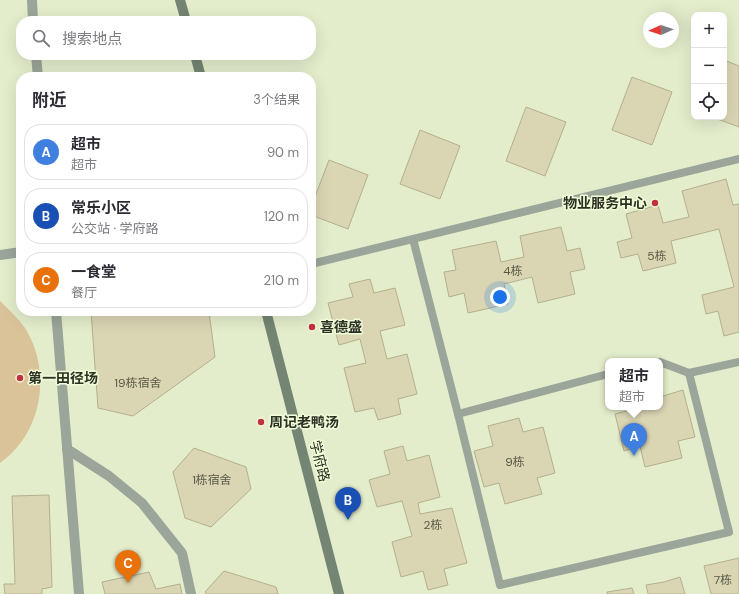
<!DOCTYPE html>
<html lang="zh">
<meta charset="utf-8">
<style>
:root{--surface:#fff;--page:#f7f7f7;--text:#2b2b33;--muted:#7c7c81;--line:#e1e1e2;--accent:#d93025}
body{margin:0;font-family:"DM Sans","Noto Sans SC",sans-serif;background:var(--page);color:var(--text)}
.controls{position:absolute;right:12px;top:12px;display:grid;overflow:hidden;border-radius:8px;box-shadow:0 4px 16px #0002}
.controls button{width:36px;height:36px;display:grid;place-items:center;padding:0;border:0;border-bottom:1px solid var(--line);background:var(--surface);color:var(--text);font:20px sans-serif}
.compass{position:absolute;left:643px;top:12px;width:36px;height:36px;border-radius:50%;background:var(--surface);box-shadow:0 4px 16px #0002;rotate:267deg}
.you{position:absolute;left:500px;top:297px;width:14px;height:14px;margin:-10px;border:3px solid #fff;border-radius:50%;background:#1a73e8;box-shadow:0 0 0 6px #1a73e833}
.badge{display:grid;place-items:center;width:26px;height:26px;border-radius:50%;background:var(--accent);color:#fff;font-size:13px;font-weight:700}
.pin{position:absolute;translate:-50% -33px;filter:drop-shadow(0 1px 2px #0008)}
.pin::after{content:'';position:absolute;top:21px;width:14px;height:12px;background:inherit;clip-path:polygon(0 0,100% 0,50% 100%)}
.popup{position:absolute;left:605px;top:358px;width:58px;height:52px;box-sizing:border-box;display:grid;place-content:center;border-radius:8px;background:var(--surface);filter:drop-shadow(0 1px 3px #0005);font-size:13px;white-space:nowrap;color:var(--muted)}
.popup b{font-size:15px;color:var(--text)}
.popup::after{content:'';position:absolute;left:50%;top:100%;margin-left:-8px;border:8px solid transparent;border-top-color:var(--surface)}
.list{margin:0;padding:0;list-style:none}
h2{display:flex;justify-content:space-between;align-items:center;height:52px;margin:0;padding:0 16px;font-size:17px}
h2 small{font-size:13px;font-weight:400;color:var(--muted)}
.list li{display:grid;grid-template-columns:26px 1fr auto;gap:12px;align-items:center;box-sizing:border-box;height:56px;margin:0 8px 8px;padding:0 8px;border:1px solid var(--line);border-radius:16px}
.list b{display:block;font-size:15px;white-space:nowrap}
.list p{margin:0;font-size:13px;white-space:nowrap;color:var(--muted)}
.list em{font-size:13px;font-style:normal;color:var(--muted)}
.icon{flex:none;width:22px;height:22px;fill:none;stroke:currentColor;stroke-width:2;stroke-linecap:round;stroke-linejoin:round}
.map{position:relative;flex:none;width:739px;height:594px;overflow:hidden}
.search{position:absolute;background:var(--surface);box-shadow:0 4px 16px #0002;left:16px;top:16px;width:300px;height:44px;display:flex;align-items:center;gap:10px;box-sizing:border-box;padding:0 14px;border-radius:16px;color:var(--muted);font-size:15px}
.panel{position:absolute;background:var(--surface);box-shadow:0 4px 16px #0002;left:16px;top:72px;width:300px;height:244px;border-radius:16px}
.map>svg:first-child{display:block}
.green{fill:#dbc399}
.building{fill:#dad5b3;stroke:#b4b08e}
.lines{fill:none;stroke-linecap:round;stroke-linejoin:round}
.service{stroke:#9ba599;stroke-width:8}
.minor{stroke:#9ba599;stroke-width:10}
.secondary{stroke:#758573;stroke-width:10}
.poi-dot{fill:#c1313f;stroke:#f0fbd8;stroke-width:1.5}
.labels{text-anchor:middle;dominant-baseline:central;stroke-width:3;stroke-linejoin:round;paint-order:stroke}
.number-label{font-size:12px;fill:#585a48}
.poi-label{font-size:14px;font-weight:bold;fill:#2d3124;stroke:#f0fbd8;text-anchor:start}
.street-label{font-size:14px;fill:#2d3124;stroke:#f0fbd8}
</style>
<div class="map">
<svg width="739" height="594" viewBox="0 0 739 594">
<rect width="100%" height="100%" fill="#e3edcb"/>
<!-- green -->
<path class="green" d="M0 301C9 310 18 318 25 328 52 371 43 433 0 463Z"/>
<!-- building -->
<g class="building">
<polygon points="724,60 739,66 739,127 712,117 724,117"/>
<polygon points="632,77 672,92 652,145 612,130"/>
<polygon points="526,107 566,122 545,176 506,161"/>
<polygon points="420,130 460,146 440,199 400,184"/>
<polygon points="329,160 368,175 348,229 311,215 311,207"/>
<polygon points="726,179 733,205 739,204 739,332 724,336 718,311 706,314 702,295 734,287 719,229 671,241 676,263 643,271 638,254 621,258 617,242 632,238 626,214 658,205 663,223 689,217 682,191"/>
<polygon points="561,227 567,251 580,248 585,269 570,272 575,294 538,303 532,277 504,284 508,304 468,313 464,293 449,297 444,272 456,270 452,250 496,241 501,262 524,257 520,236"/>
<polygon points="370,279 374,293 395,288 405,325 380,331 387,359 407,354 417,394 398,399 401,414 378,420 374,408 355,412 344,368 366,363 360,339 339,345 328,303 353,297 349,284"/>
<polygon points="91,311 205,311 209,312 215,357 133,416 98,408"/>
<polygon points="660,383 663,396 683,390 695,437 678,441 682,458 645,467 640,446 624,451 615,414 634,409 633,407 660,407"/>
<polygon points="519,418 523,432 543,427 555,473 537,478 542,494 505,504 499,483 484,487 474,451 493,446 488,426"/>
<polygon points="403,446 407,461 429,455 440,497 418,503 420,514 452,508 467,563 444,569 448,585 428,590 423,571 401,577 392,542 412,536 402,501 377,507 369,480 390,474 384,451"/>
<polygon points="194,448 246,467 251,489 211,527 185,518 173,472"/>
<polygon points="49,495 52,587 42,589 42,594 5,594 4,584 15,584 12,496"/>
<polygon points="739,558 739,594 711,594 704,566"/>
<polygon points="224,571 276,587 278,594 206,594 205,592"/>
<polygon points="149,572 156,589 180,584 182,594 105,594 102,582"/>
<polygon points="680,577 685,594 648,594 646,585 664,582"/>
<polygon points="632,588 634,594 607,594 607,592"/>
</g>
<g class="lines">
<!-- service -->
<g class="service">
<polyline points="413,239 458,414 500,585 729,532 689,373 739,362"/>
<polyline points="311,264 739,159"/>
<polyline points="660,362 689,373"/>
<polyline points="458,414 608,374"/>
</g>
<!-- minor -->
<g class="minor">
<polyline points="32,0 33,21"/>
<polyline points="36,55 38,77"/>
<polyline points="0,255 21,252"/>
<polyline points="56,311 79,594"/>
<polyline points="67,449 109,476 142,503 182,553 191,594"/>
</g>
<!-- secondary -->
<g class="secondary">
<polyline points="180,0 186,21"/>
<polyline points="195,55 201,77"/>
<polyline points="266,311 339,594"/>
</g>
</g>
<!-- markers -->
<g class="poi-dot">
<circle cx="655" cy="203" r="4"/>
<circle cx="312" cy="327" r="4"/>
<circle cx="20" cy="378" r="4"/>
<circle cx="261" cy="422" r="4"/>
</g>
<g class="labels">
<!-- number labels -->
<g class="number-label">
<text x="657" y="256">5栋</text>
<text x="513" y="271">4栋</text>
<text x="138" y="383">19栋宿舍</text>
<text x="515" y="462">9栋</text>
<text x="212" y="480">1栋宿舍</text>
<text x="433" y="525">2栋</text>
<text x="723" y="580">7栋</text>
</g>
<!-- poi labels -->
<g class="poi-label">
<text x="647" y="203" text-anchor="end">物业服务中心</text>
<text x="320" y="327">喜德盛</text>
<text x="28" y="378">第一田径场</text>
<text x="269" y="422">周记老鸭汤</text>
</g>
<!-- street labels -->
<g class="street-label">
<text transform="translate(320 461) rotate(76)">学府路</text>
</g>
</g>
</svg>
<div class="controls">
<button>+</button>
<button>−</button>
<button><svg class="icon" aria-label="locate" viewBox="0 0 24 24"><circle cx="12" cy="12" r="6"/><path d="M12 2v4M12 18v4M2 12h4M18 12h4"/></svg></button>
</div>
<svg class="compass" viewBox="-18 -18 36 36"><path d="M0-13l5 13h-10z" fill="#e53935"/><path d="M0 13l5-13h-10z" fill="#7c7c81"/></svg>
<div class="you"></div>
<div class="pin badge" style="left:634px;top:456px;background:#3f7fe0">A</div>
<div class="popup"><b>超市</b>超市</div>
<div class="pin badge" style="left:348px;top:520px;background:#1a4fb4">B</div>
<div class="pin badge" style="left:128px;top:583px;background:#e8710a">C</div>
<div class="search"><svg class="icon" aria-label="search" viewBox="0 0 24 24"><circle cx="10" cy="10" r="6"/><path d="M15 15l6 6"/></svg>搜索地点</div>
<section class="panel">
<h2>附近<small>3个结果</small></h2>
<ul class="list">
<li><span class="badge" style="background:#3f7fe0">A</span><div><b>超市</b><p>超市</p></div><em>90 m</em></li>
<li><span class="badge" style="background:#1a4fb4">B</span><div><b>常乐小区</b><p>公交站 · 学府路</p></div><em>120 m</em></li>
<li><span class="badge" style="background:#e8710a">C</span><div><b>一食堂</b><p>餐厅</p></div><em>210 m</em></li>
</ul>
</section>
</div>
